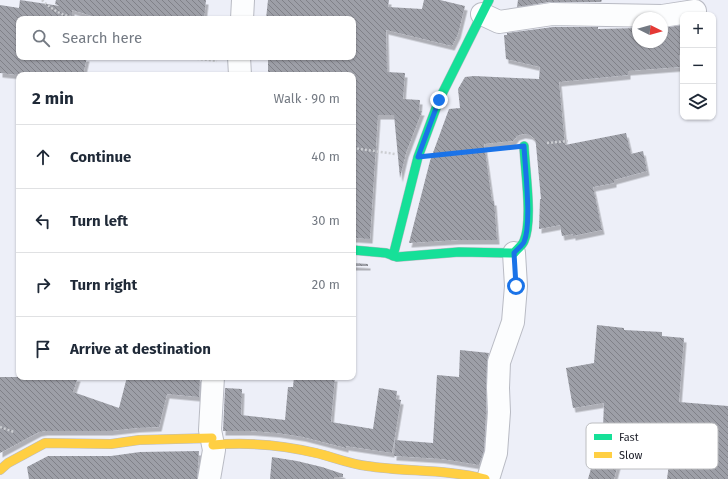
<!DOCTYPE html>
<meta charset="utf-8">
<style>
:root{--surface:#fff;--page:#f6f6f7;--text:#1f2937;--muted:#747a83;--line:#e0e1e3}
body{margin:0;font-family:"Fira Sans",sans-serif;background:var(--page);color:var(--text)}
.controls{position:absolute;right:12px;top:12px;display:grid;overflow:hidden;border-radius:8px;box-shadow:0 1px 3px #0004}
.controls button{width:36px;height:36px;display:grid;place-items:center;padding:0;border:0;border-bottom:1px solid var(--line);background:var(--surface);color:var(--text);font:20px sans-serif}
.compass{position:absolute;left:632px;top:12px;width:36px;height:36px;border-radius:50%;background:var(--surface);box-shadow:0 1px 3px #0004;rotate:95deg}
.stop{position:absolute;width:12px;height:12px;margin:-9px;border:3px solid #1a73e8;border-radius:50%;background:#fff}
.stop.end{background:#1a73e8;border-color:#fff;box-shadow:0 1px 4px #0008}
.list{margin:0;padding:0;list-style:none}
h2{display:flex;justify-content:space-between;align-items:center;height:52px;margin:0;padding:0 16px;font-size:17px}
h2 small{font-size:13px;font-weight:400;color:var(--muted)}
.list li{display:grid;grid-template-columns:26px 1fr auto;gap:12px;align-items:center;box-sizing:border-box;height:64px;padding:0 16px;border-top:1px solid var(--line)}
.list b{display:block;font-size:15px;white-space:nowrap}
.list em{font-size:13px;font-style:normal;color:var(--muted)}
.icon{flex:none;width:22px;height:22px;fill:none;stroke:currentColor;stroke-width:2;stroke-linecap:round;stroke-linejoin:round}
.map{position:relative;flex:none;width:728px;height:479px;overflow:hidden}
.search{position:absolute;background:var(--surface);box-shadow:0 1px 3px #0004;left:16px;top:16px;width:340px;height:44px;display:flex;align-items:center;gap:10px;box-sizing:border-box;padding:0 14px;border-radius:8px;color:var(--muted);font-size:15px}
.panel{position:absolute;background:var(--surface);box-shadow:0 1px 3px #0004;left:16px;top:72px;width:340px;height:308px;border-radius:8px}
.map>svg:first-child{display:block}
.building{fill:url(#building-back-hatch);filter:url(#shadow)}
.lines{fill:none;stroke-linecap:round;stroke-linejoin:round}
.street-casing{stroke:#b9bbc4;stroke-width:24}
.fast-casing{stroke:#b9bbc4;stroke-width:10}
.slow-casing{stroke:#b9bbc4;stroke-width:10}
.path{stroke:#ccced2;stroke-width:2.5;stroke-dasharray:2 2;stroke-linecap:butt}
.street{stroke:#fcfdfe;stroke-width:22}
.fast{stroke:#16e098;stroke-width:9}
.slow{stroke:#ffcf43;stroke-width:9}
.route{stroke:#1a73e8;stroke-width:5}
.key{fill:#fff;stroke:#bcbdc0;stroke-width:1}
.key-label{font-size:11px;fill:#21232d}
</style>
<div class="map">
<svg width="728" height="479" viewBox="0 0 728 479">
<defs>
<pattern id="building-back-hatch" width="6" height="6" patternUnits="userSpaceOnUse"><rect width="6" height="6" fill="#9d9fa7"/><path d="M-1 5l2 2M0 0l6 6M5-1l2 2" fill="none" stroke="#808188"/></pattern>
<filter id="shadow"><feDropShadow dx="2.5" dy="4.5" stdDeviation="0" flood-color="#0004"/></filter>
</defs>
<rect width="100%" height="100%" fill="#edeff8"/>
<!-- building -->
<g class="building">
<polygon points="20,0 60,6 55,4 56,0 206,0 204,19 102,19 72,10 72,19 19,19 19,57 87,57 83,75 19,75 0,73 0,5 19,8"/>
<polygon points="268,0 389,0 388,7 422,9 424,0 440,0 465,6 458,34 452,46 386,30 387,72 405,73 403,99 420,100 419,111 422,111 406,153 400,178 394,115 378,115 370,239 353,238 353,75 268,75 268,57 353,57 353,19 266,19"/>
<polygon points="518,0 602,0 601,2 550,2 517,7"/>
<polygon points="683,25 683,55 679,55 680,67 628,71 628,75 559,82 565,145 626,133 631,154 643,151 647,171 614,180 614,183 593,187 602,230 573,236 573,234 562,236 560,225 539,229 540,199 541,199 536,145 535,139 530,135 523,134 517,136 513,141 484,144 492,201 494,201 497,240 458,240 409,243 430,161 449,109 460,108 458,89 465,77 474,76 539,79 540,67 506,59 504,35 507,35 507,33 553,27 598,27 598,29 638,28 638,42 662,42 662,28"/>
<polygon points="353,263 368,264 368,266 353,266"/>
<polygon points="597,325 624,328 624,330 662,332 662,336 684,338 679,402 728,406 728,479 667,479 669,464 620,457 614,479 588,479 603,427 604,403 573,408 566,368 594,363"/>
<polygon points="460,350 489,353 487,362 486,412 484,451 479,465 442,459 394,456 395,440 433,443 437,375 459,377"/>
<polygon points="0,377 78,377 73,392 119,408 127,377 200,377 199,397 167,394 159,427 137,428 110,431 45,431 39,432 0,453"/>
<polygon points="294,377 335,377 331,422 373,429 379,388 397,391 396,399 401,400 392,453 346,446 346,448 303,437 277,433 251,431 223,431 225,388 242,389 241,415 285,420 288,387 293,387"/>
<polygon points="199,451 197,479 29,479 27,467 48,456 111,456 140,452"/>
<polygon points="272,457 297,461 322,467 343,474 343,477 334,477 334,479 270,479"/>
</g>
<g class="lines">
<defs>
<g id="street">
<polyline points="482,14 499,22 552,14 662,16 695,11"/>
<polyline points="242,19 243,0"/>
<polyline points="239,57 240,75"/>
<polyline points="209,479 214,450 210,430 213,377"/>
<polyline points="488,479 496,453 499,412 498,388 499,362 513,322 516,286 514,253"/>
</g>
<g id="fast">
<path d="M353 250 386 253 397 257 459 252 514 253C517 249 522 246 524 241 533 221 525 170 524 146"/>
<polyline points="393,256 418,157 439,100 489,0"/>
</g>
<g id="slow">
<path d="M213 445C248 442 282 445 316 453 333 457 349 464 367 466 406 472 446 469 485 479"/>
<polyline points="0,470 8,463 45,443 111,444 139,440 212,438"/>
</g>
</defs>
<!-- street casing -->
<use href="#street" class="street-casing"/>
<!-- fast casing -->
<use href="#fast" class="fast-casing"/>
<!-- slow casing -->
<use href="#slow" class="slow-casing"/>
<!-- path -->
<g class="path">
<path d="M42 0C53 11 65 17 81 19"/>
<polyline points="181,57 217,61"/>
<polyline points="547,143 568,141"/>
<polyline points="353,148 395,154"/>
<polyline points="444,154 502,148"/>
<polyline points="0,427 14,432"/>
</g>
<!-- street -->
<use href="#street" class="street"/>
<!-- fast -->
<use href="#fast" class="fast"/>
<!-- slow -->
<use href="#slow" class="slow"/>
</g>
<g class="lines">
<!-- route -->
<path class="route" d="M439 100 418 157 524 146C525 168 532 224 524 242 522 246 517 249 514 253L516 286"/>
</g>
<!-- legend -->
<rect x="586" y="423" width="132" height="46" rx="6" class="key"/>
<rect x="594" y="434" width="18" height="6" fill="#16e098"/>
<rect x="594" y="452" width="18" height="6" fill="#ffcf43"/>
<g class="key-label">
<text x="619" y="441">Fast</text>
<text x="619" y="459">Slow</text>
</g>
</svg>
<div class="controls">
<button>+</button>
<button>−</button>
<button><svg class="icon" aria-label="layers" viewBox="0 0 24 24"><path d="M12 4l9 5-9 5-9-5zM3 14l9 5 9-5"/></svg></button>
</div>
<svg class="compass" viewBox="-18 -18 36 36"><path d="M0-13l5 13h-10z" fill="#e53935"/><path d="M0 13l5-13h-10z" fill="#747a83"/></svg>
<div class="stop" style="left:516px;top:286px"></div>
<div class="stop end" style="left:439px;top:100px"></div>
<div class="search"><svg class="icon" aria-label="search" viewBox="0 0 24 24"><circle cx="10" cy="10" r="6"/><path d="M15 15l6 6"/></svg>Search here</div>
<section class="panel">
<h2>2 min<small>Walk · 90 m</small></h2>
<ul class="list">
<li><svg class="icon" aria-label="ahead" viewBox="0 0 24 24"><path d="M12 20V5M6 11l6-6 6 6"/></svg><div><b>Continue</b></div><em>40 m</em></li>
<li><svg class="icon" aria-label="left" viewBox="0 0 24 24"><path d="M17 20v-9H6M10 6l-5 5 5 5"/></svg><div><b>Turn left</b></div><em>30 m</em></li>
<li><svg class="icon" aria-label="right" viewBox="0 0 24 24"><path d="M7 20v-9h11M14 6l5 5-5 5"/></svg><div><b>Turn right</b></div><em>20 m</em></li>
<li><svg class="icon" aria-label="arrive" viewBox="0 0 24 24"><path d="M6 21V4h12l-3 4 3 4H6"/></svg><div><b>Arrive at destination</b></div></li>
</ul>
</section>
</div>
